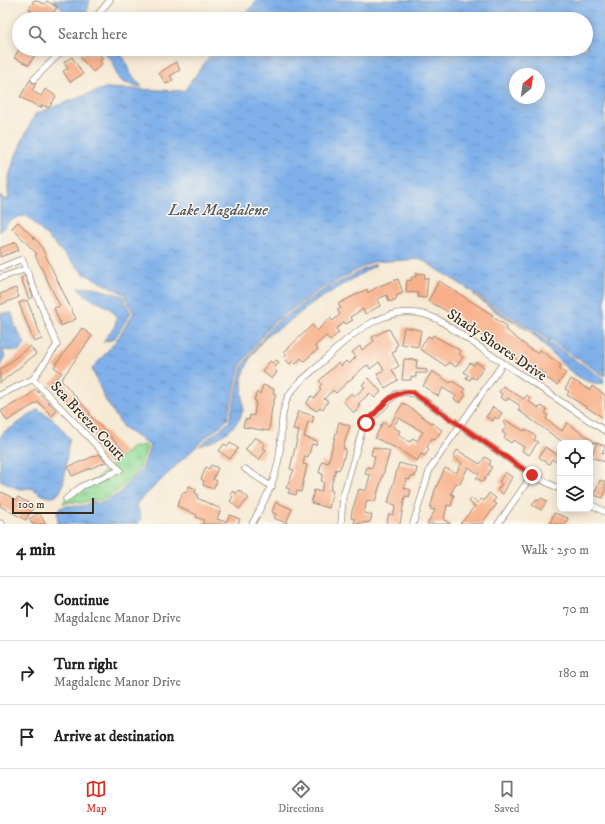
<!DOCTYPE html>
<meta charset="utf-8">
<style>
:root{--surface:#fff;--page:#f6f6f6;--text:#202124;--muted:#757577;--line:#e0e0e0;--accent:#d93025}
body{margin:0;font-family:"IM FELL DW Pica",serif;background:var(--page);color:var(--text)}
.controls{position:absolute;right:12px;bottom:12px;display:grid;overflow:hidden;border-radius:8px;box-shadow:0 2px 10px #0003}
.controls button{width:36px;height:36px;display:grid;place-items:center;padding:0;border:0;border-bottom:1px solid var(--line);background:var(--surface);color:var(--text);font:20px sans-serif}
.compass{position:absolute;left:509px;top:68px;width:36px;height:36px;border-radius:50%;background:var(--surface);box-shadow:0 2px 10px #0003;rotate:29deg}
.scale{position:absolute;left:12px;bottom:10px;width:82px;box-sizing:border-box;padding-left:4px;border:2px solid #3b2a1e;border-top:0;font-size:11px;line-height:14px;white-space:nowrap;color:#3b2a1e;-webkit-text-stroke:3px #fbf7ec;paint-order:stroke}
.stop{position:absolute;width:12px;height:12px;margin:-9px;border:3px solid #d93025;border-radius:50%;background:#fff}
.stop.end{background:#d93025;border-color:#fff;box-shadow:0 1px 4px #0008}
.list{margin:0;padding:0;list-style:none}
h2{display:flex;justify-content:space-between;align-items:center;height:52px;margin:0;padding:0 16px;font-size:17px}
h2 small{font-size:13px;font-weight:400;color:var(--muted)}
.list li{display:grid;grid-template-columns:26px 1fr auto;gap:12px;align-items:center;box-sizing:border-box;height:64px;padding:0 16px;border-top:1px solid var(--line)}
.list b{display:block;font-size:15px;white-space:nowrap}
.list p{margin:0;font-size:13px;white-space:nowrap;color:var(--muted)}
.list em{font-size:13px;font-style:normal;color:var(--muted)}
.icon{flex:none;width:22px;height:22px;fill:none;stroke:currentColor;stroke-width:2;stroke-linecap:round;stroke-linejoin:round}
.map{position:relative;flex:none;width:605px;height:524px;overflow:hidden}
.search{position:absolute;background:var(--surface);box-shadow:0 2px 10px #0003;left:12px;right:12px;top:12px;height:44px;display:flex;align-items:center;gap:10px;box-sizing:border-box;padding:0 14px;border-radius:22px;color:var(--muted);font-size:15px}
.sheet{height:244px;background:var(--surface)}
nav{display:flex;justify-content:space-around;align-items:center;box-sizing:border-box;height:56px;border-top:1px solid var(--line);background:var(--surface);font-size:11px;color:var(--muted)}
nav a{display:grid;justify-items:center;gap:2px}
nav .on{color:var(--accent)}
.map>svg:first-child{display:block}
.wetland{fill:url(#wetland-marsh);stroke:#66825a}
.water{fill:url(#water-ripples);stroke:#5d6d84;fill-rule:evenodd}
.building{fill:#f8b08a;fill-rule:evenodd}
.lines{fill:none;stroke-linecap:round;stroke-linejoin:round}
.minor-casing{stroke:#988a7a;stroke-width:7}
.minor{stroke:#fff;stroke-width:5.5}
.route{stroke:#d93025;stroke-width:5}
.labels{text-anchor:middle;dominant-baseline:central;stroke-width:3;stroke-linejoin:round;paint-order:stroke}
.street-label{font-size:15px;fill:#3b2a1e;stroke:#fbf7ec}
.water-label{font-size:16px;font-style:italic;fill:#535965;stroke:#fbf7ec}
</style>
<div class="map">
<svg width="605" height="524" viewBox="0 0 605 524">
<defs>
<pattern id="wetland-marsh" width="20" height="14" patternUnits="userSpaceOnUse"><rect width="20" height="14" fill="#91db97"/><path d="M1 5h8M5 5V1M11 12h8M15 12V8" fill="none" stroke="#7ebc82"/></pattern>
<pattern id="water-ripples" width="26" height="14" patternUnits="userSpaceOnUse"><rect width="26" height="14" fill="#7fb0ea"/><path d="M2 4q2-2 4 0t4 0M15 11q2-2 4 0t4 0" fill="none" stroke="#698fbd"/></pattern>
</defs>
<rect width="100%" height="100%" fill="#fbf7ec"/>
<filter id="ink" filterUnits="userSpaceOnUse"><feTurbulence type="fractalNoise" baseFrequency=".025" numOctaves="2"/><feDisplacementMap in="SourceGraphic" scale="8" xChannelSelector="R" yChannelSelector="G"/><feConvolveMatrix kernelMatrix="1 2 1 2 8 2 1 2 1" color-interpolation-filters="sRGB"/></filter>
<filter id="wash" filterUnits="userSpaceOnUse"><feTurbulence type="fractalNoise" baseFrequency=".012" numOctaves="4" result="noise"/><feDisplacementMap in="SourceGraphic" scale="16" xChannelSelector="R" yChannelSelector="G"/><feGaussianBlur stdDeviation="0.9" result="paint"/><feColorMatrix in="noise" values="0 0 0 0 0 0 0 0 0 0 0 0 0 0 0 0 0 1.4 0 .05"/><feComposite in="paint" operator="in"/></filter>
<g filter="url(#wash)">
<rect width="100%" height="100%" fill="#f6ead5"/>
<!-- wetland -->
<polygon class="wetland" points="144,445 147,447 140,468 117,492 101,501 95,499 81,503 69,502 63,504 67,496 96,479 131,448"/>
<!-- water -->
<g class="water">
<path d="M53 0H90L85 19C72 19 62 10 53 0Z"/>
<path d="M258 0H605V376L421 259 372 262 317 291 271 324 240 366 227 420 204 439 136 504 141 517 138 524H58L57 511C65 503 71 507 81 506 86 505 90 503 94 501L100 504 119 494 132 478 142 470 150 446 123 427 106 401 92 369 116 341 134 313 124 294 83 273 27 216C14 216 8 222 0 232V195L5 200 9 198C3 173 25 137 35 114L105 88 184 91 215 49H586V19H240ZM515 74H539V98H515Z"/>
<polygon points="100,49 114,49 124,58 130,73 142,87 125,83 118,78 112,61"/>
<polygon points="372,265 376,265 311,304 286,324 265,337 250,358 242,378 243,410 239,420 229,431 213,441 199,446 229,422 242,367 272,326 318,293"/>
<path d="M92 287 123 296 131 313 114 339 103 342C106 336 111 332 114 327 124 308 97 304 87 296 84 294 81 290 78 288Z"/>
<path d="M473 294 603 378 604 383C575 388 548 346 528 330 518 323 506 318 495 311 488 307 481 300 473 294Z"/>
<polygon points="1,313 12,313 15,326 25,344 20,351 3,350 5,358 0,366"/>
<path d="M38 409 54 420 70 439C64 452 69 496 52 497 42 498 38 489 29 488 27 488 25 489 23 489 16 490 7 483 0 480V437L5 431C10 430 31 414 38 409Z"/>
</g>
<g id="blocks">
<!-- building -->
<g class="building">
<polygon points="34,0 45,4 47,1 57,7 49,19 37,19 30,14 32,11 29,9"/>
<polygon points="19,49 29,52 30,49 38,49 29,65 14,58"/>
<polygon points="86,52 89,55 92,52 95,55 98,53 103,58 100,61 102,64 93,72 80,57"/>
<polygon points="72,57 83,74 70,82 63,71 68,69 64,62"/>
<polygon points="176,62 180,70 170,76 173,80 166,84 159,73"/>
<polygon points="30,80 33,83 36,83 32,91 41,96 45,89 56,96 49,108 42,105 41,108 20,97"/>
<polygon points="18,222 40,244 76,319 61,326 54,308 60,306 35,255 37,254 12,228"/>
<polygon points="16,242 19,250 0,257 0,248"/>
<polygon points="416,273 425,274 424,278 428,278 426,298 418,297 418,293 406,292 407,280 411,281 412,277 416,277"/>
<polygon points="25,276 33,297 29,299 21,278"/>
<polygon points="398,279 403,293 396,296 397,299 389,302 387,295 377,299 380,306 365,314 363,309 350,317 353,320 346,324 344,322 336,329 339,332 330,341 326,336 315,346 318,349 304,361 301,358 296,364 293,361 290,364 284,358 287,355 284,352 312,325 317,331 330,318 333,321 340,314 337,310 341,308 338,304 367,289 368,293 379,286"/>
<polygon points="439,281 493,315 491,316 507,326 505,329 529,348 538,354 540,350 561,365 559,369 566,373 557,385 545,377 546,374 538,369 536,372 484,339 485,338 465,324 464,325 458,321 460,318 428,301"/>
<polygon points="16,288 19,297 0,305 0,294"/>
<polygon points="27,300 42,339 34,342 19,303"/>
<polygon points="404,327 421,330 418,347 401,344"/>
<polygon points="82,328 92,336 61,380 90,413 89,414 125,452 118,458 50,383 62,373 54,367"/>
<polygon points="389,329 398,345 395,347 396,351 392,353 399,366 392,370 398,380 385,388 377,374 384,370 379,362 370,369 368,365 364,367 336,393 333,390 324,399 328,401 323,409 320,407 317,411 306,404 311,396 315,398 321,389 319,387 322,384 319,381 330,370 338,363 341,366 346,361 349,364 356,357 352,352 360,346 362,350 374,341 372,337"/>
<polygon points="433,335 461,351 459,354 463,357 456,367 449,362 446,366 420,349 428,336 432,338"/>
<polygon points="30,346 36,354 0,383 0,370"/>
<polygon points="404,359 417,360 416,369 427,370 427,373 416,373 416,377 411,376 411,380 402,380"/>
<polygon points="276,360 279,362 274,369 277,372 272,379 262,371 270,361 273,363"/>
<polygon points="476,362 484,367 476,379 472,377 470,380 466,378 468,375 464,372 470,363 474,365"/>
<polygon points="432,371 450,383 452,381 465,389 463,392 466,394 460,403 454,399 456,396 443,388 438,396 423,386"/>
<polygon points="369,378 381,392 375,398 370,393 358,404 360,407 354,413 343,401 352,393 355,396 365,387 362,385"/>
<polygon points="571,379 590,390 592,386 605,395 605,419 567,395 569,391 565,389"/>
<polygon points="263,385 274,389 273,393 276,394 272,407 269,431 243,427 245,419 249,420 250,415 254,416 256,401 254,400 257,392 260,394"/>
<polygon points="503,386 524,399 527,395 530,398 528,401 539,408 541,406 547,410 545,413 548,415 546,419 562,431 567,423 596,443 564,443 518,410 520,406 516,403 508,398 506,401 500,397 502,394 499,392"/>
<polygon points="35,389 57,411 52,416 38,402 7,421 1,411 29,395"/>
<path d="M403 403 442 430 435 440 432 438 427 447 429 449 425 456 421 454 417 461 396 448 375 438 383 422 389 426ZM399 418 423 432 417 441 413 438 410 442 398 435 400 431 393 427Z"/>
<polygon points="493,407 502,413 498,419 495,417 493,421 486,417"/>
<polygon points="298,411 314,416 312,423 308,422 304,437 317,441 316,445 312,444 308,457 305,456 303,464 307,465 301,492 297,491 296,495 288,493 290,489 286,488 294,470 290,469 299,431 293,430"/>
<polygon points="505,420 524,431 525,429 536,436 534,440 538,442 529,455 522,451 524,447 513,440 511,443 504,438 506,435 502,432 507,426 503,423"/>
<polygon points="339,422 350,426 343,448 346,449 342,464 339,470 336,469 330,490 333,490 329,508 311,503 314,490 321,492 324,482 321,481 323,474 319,473 322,461 328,463"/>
<polygon points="255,437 265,444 263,448 266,450 259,460 245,450"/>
<polygon points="230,443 238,448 230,459 219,451 224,444 228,446"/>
<polygon points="597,443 605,446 602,453 605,454 605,462 591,457"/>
<polygon points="373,447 390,451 375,502 367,500 364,513 372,515 370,522 354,524 355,519 351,518 352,511 359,489 366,491 370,475 365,474 367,467 372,468 375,456 371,455"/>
<polygon points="545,447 560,456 560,464 552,459 549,464 539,457"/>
<polygon points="457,450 480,464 485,457 491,461 489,465 492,467 483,482 476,478 479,474 468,467 460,484 456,483 451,494 454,495 451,506 447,505 444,520 451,524 427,524 435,510 430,509 435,490 445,468 456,473 462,463 453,457"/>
<polygon points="99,454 106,462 72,476 68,467"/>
<polygon points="399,463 417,468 415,477 411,476 410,480 407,479 404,488 411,490 409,497 405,496 400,524 386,524 389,514 393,515 396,505 388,503"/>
<polygon points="211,465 218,468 213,479 217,481 213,489 203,485 204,481 201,479 206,467 209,469"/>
<polygon points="505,472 512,477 503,494 497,490 502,484 499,482"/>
<polygon points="600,480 605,482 605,493 603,498 594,495"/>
<polygon points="189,486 196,489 195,493 198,494 197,498 221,509 217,519 226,522 230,515 240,519 238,524 202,524 204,520 196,517 197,515 177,506 183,492 186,493"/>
<polygon points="239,490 249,498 239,509 230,501 233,497 230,494 233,491 236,494"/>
<polygon points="2,492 16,500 18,497 34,506 26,520 0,506 0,495"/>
<polygon points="489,493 496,498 493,502 497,504 482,523 484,524 460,524 475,506 469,502 471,498 478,503 481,499 484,501"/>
<polygon points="541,498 547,501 541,510 532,505 536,499 539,501"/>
<polygon points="276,502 292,509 286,523 274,518 276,514 272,512"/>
<polygon points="39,513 46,524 32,524 29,519"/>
<polygon points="554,513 568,518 566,524 550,524"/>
</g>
</g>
</g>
<g filter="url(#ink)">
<use href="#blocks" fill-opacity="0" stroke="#988a7a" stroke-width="1"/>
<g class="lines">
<defs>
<g id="minor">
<polyline points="94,19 110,0"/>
<polyline points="34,79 64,49"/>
<polyline points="0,268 22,259 57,345 33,379 0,395"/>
<polyline points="0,278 26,269"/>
<polyline points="33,379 120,470 82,486 66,499"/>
<polyline points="245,469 272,487"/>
<polyline points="590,504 605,512"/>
<polyline points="0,523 2,524"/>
<path d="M252 524C265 500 277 479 280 450 282 434 280 415 287 399 293 386 307 376 318 366 351 334 391 296 439 320L605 431"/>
<polyline points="341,524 343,496 363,427 396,394 404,392 415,394 532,475 560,489"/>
<polyline points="413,524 430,469 503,363"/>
<polyline points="498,524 532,475"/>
</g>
</defs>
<!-- minor casing -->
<use href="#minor" class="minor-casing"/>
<!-- minor -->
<use href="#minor" class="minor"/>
</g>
</g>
<g class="lines" filter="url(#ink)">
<!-- route -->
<path class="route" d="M366 423C379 410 392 389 412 392L532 475"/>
</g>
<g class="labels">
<!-- street labels -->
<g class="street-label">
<text transform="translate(497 345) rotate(34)">Shady Shores Drive</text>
<text transform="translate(88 421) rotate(47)">Sea Breeze Court</text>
</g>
<!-- water labels -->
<g class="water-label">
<text x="218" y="210">Lake Magdalene</text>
</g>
</g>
</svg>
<div class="controls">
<button><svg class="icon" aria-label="locate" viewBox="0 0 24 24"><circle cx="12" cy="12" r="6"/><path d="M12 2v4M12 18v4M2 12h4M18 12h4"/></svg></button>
<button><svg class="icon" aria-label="layers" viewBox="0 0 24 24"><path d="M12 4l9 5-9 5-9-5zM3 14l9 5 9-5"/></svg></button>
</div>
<svg class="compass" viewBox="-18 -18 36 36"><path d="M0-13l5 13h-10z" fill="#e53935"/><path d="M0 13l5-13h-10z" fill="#757577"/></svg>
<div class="scale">100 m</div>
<div class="stop" style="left:366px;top:423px"></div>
<div class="stop end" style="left:532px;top:475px"></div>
<div class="search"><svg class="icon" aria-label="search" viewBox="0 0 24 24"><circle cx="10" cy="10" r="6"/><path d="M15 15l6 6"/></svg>Search here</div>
</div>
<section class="sheet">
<h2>4 min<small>Walk · 250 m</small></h2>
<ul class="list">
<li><svg class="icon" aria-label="ahead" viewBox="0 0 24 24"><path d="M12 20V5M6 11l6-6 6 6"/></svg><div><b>Continue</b><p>Magdalene Manor Drive</p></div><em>70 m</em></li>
<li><svg class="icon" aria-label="right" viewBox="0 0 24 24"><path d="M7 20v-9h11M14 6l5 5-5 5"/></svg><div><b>Turn right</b><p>Magdalene Manor Drive</p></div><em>180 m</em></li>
<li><svg class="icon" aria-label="arrive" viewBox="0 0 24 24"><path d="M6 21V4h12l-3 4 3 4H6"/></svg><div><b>Arrive at destination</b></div></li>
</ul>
</section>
<nav>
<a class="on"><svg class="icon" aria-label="map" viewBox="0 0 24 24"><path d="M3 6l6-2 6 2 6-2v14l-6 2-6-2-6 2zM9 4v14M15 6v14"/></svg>Map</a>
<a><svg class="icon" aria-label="directions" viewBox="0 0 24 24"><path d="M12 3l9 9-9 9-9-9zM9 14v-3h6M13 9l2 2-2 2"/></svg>Directions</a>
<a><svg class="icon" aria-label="saved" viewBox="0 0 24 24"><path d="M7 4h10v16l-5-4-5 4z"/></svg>Saved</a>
</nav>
